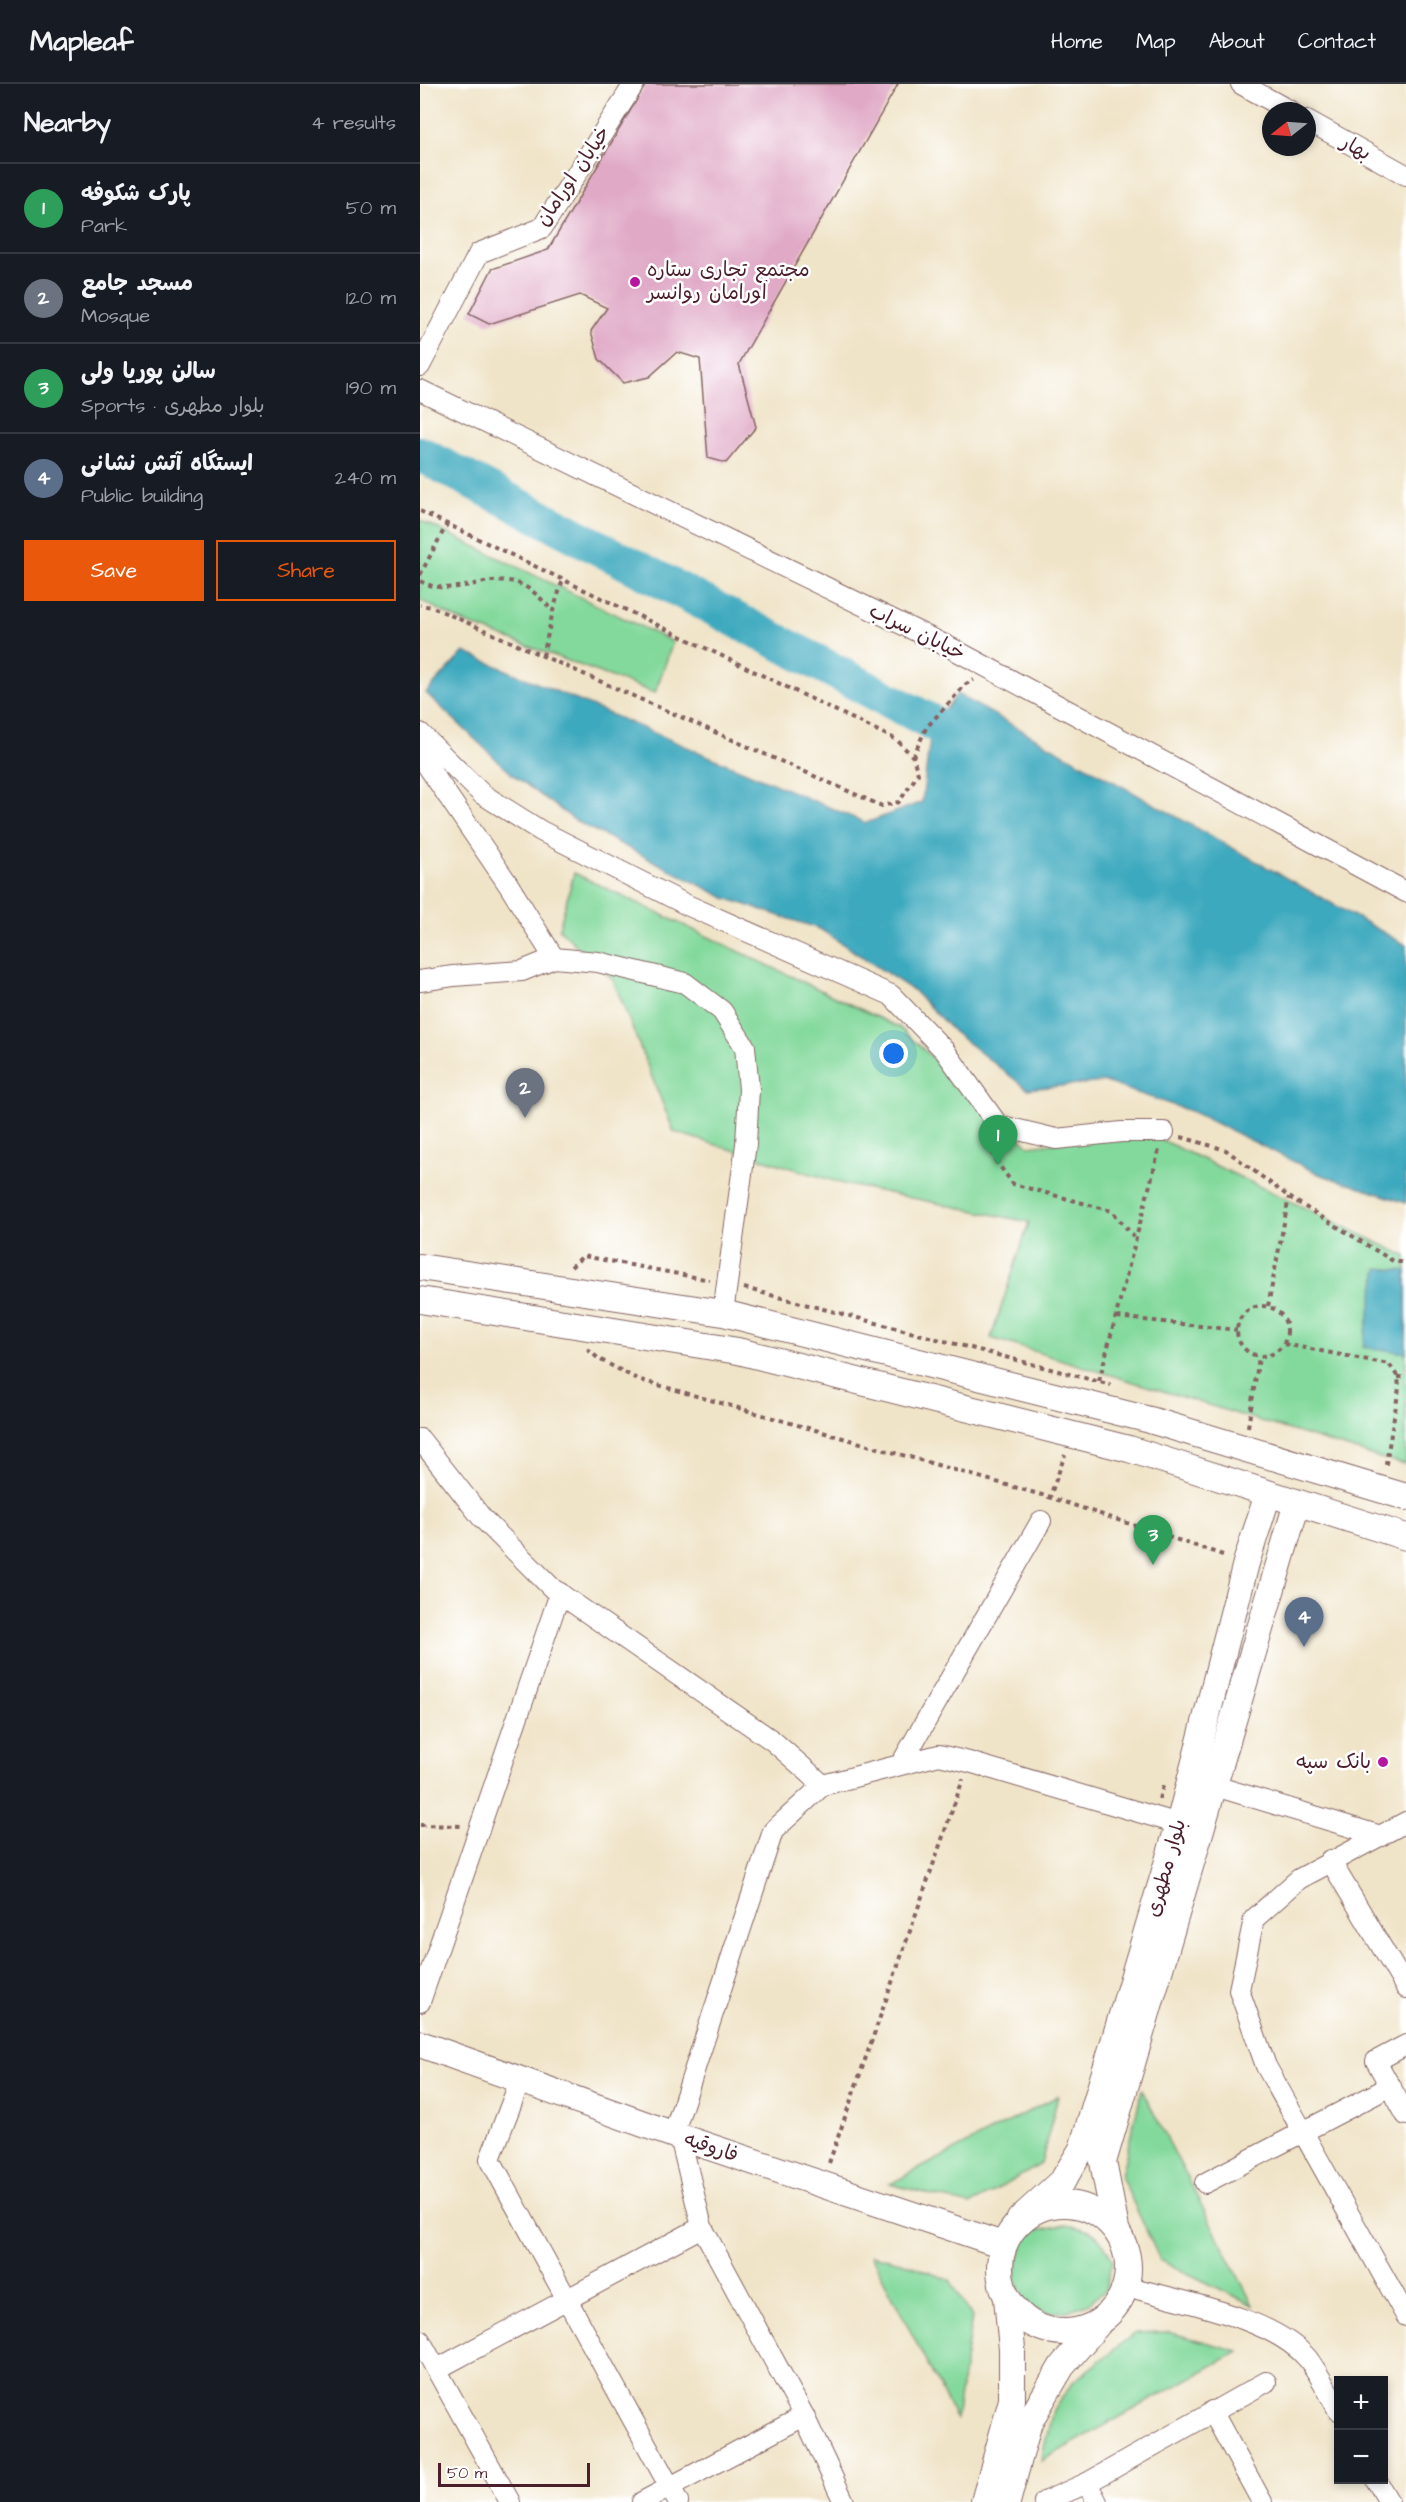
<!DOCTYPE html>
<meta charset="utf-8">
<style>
:root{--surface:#171b24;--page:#242831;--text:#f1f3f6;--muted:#9ea1a6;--line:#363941;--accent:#ea580c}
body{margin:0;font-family:"Architects Daughter","Playpen Sans Arabic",sans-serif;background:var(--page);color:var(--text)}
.controls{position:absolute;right:18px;bottom:18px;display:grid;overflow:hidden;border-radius:0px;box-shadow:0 3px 9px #0003}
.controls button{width:54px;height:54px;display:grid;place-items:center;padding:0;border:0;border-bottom:2px solid var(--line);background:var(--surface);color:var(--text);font:30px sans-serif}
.compass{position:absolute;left:842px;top:18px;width:54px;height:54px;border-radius:50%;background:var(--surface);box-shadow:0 3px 9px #0003;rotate:253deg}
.scale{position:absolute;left:18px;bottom:15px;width:152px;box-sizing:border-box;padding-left:6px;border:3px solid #4a1f2b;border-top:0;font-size:16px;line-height:21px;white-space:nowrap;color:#4a1f2b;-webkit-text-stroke:4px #fff;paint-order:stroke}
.you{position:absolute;left:474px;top:970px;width:21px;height:21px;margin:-15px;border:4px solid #fff;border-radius:50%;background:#1a73e8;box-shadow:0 0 0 9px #1a73e833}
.badge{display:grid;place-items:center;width:39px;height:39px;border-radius:50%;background:var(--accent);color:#fff;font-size:20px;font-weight:700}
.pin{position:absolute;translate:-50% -50px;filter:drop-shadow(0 2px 3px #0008)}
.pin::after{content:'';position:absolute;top:32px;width:21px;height:18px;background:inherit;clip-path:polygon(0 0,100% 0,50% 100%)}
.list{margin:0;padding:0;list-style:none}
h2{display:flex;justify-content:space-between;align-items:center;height:78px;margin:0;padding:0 24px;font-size:26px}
h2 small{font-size:20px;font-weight:400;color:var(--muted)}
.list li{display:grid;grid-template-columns:39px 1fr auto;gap:18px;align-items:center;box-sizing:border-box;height:90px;padding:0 24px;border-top:2px solid var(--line)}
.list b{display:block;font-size:22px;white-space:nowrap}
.list p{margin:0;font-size:20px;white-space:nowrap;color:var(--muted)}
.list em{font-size:20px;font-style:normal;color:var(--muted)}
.actions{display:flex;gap:12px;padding:18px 24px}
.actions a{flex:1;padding:14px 0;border:2px solid var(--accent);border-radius:0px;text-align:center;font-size:21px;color:var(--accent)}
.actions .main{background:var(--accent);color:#fff}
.map{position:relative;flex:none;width:986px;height:2418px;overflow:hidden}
header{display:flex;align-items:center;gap:36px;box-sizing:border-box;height:84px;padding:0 30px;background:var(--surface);border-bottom:2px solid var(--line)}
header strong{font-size:28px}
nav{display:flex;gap:33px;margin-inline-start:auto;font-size:21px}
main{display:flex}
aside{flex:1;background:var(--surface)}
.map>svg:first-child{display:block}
.green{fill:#83d99c;stroke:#667c64;stroke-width:1.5}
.water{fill:#3ea9be;stroke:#446474;stroke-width:1.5}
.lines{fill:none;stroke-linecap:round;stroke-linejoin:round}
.river{stroke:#3ea9be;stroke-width:36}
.building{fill:#e0a9c6}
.minor-casing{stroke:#846462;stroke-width:22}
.major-casing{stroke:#846462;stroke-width:28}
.path{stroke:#846462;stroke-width:4;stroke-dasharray:4.5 4.5;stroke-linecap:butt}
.minor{stroke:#fff;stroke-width:20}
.major{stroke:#fff;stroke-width:26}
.poi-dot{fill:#b5179e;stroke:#fff;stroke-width:2}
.labels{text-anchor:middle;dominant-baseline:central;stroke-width:5;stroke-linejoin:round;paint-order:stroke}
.street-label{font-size:20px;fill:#4a1f2b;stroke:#fff}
.poi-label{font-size:20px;fill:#4a1f2b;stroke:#fff;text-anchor:start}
</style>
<header>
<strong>Mapleaf</strong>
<nav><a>Home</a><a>Map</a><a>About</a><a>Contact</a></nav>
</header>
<main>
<aside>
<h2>Nearby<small>4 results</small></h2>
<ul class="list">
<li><span class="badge" style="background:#2e9e5b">1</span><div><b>پارک شکوفه</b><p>Park</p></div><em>50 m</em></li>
<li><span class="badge" style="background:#6b7280">2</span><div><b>مسجد جامع</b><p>Mosque</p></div><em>120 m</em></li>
<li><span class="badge" style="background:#2e9e5b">3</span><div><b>سالن پوریا ولی</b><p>Sports · بلوار مطهری</p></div><em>190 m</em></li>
<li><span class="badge" style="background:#5c6f8a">4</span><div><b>ایستگاه آتش نشانی</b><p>Public building</p></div><em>240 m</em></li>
</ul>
<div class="actions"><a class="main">Save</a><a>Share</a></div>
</aside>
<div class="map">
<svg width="986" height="2418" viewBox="0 0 986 2418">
<rect width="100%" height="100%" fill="#fff"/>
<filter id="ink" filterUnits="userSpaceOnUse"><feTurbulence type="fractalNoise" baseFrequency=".0167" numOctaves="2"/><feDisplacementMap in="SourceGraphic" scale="12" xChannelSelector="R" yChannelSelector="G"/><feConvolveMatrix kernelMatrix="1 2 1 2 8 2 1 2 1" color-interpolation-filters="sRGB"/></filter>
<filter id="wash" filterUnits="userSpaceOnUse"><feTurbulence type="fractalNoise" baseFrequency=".008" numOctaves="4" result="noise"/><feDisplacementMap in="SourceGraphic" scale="24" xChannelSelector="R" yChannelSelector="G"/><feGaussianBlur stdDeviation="1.35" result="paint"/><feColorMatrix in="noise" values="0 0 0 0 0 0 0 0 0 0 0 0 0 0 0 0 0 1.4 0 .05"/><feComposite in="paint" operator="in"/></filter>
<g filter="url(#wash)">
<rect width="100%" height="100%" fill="#f0e4c8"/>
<!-- green -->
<g class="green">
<polygon points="0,436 253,558 235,609 43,538 0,516"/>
<polygon points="154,789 480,944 609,1062 723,1047 986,1172 986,1380 960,1374 571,1254 609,1138 424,1100 254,1048 193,896 139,845"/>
<polygon points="722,2006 833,2221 740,2176 701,2092"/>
<polygon points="638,2012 621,2080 550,2121 470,2100"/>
<path d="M645 2141C674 2145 680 2150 693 2177L685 2207 667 2220 648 2227 630 2229 610 2224 595 2194 603 2156 616 2146Z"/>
<polygon points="451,2171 481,2178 530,2196 552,2233 536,2335"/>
<polygon points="748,2248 819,2267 621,2377 633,2326 654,2297 715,2249"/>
</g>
<!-- water -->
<g class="water">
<polygon points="44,568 446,739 502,718 511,646 537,610 986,861 986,1119 899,1090 773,1028 685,998 607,1005 534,948 494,907 400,845 305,814 156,737 93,691 6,609"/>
<polygon points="958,1184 986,1187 986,1269 943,1263"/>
</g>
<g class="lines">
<!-- river -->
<polyline class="river" points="0,370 532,649 543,676"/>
</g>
<g id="blocks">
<!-- building -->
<polygon class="building" points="226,0 478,0 319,280 336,343 306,379 288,374 280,275 257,268 229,293 203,299 179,275 171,247 187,224 160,211 69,240 49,230 72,185 128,166"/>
</g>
</g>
<g filter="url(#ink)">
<use href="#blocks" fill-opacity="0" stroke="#846462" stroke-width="1.5"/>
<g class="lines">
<defs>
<g id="minor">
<polyline points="821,0 870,27"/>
<polyline points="887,36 986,91"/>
<polyline points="0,282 59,169 122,144 214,0"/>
<polyline points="0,306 535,566 986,808"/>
<polyline points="0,649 62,710 121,747 267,821 471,911 525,967 578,1041 636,1055 702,1048 744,1048"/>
<polyline points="0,671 88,800 134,874 178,878 265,899 302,927 325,963 329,1005 326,1060 303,1229"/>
<polyline points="0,897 33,892 102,887 134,874"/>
<polyline points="0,1355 62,1434 133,1505 353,1657 403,1701 519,1671 549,1678 759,1740"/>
<polyline points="481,1680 621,1437"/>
<polyline points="795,1702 961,1752"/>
<polyline points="986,1738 879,1795 834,1835 819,1906 846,1982 986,2232"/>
<polyline points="910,1776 986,1904"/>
<polyline points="0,1918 140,1509"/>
<polyline points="986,1961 956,1977 986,2031"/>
<polyline points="100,1997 70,2075 258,2418"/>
<polyline points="253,2051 353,1747 403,1701"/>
<polyline points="260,2053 282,2143 384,2332 424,2418"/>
<polyline points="785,2099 971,2002"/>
<path d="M706 2202C758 2217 853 2233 888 2275 900 2291 909 2309 918 2326"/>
<polyline points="0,2256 90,2418"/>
<polyline points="17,2285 282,2143"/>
<polyline points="792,2327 842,2418"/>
<polyline points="956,2396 969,2418"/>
<polyline points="667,2399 677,2418"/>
<polyline points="222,2418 384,2332"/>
<polyline points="624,2418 667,2399 846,2298"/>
</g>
<g id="major">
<polyline points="0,1183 303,1229 730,1336 986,1413"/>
<polyline points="0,1216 318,1267 709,1365 986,1453"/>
<polyline points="0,1960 260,2053 583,2161"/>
<circle cx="644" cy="2184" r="64"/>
<polyline points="600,2135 643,2096 662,2065 759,1740 826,1479 848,1410"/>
<polyline points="696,2145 683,2078 877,1419"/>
<polyline points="564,2418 592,2316 592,2265 587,2214"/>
<polyline points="587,2418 609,2338 642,2282 678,2240"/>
</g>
</defs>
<!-- minor casing -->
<use href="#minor" class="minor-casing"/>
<!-- major casing -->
<use href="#major" class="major-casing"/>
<!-- path -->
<g class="path">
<polyline points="0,427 477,656 493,673 498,690 479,718 462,722 12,523 0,521"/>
<polyline points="0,491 27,440"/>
<path d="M0 497C36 516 67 487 100 500 114 506 123 517 133 527"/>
<polyline points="123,572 133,527 143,495"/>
<polyline points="493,673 506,644 546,600 554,596"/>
<polyline points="761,1053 806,1066 869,1113 973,1177 986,1179"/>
<polyline points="570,1059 576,1077 593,1100 692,1127 714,1153"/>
<polyline points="151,1183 163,1172 290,1196"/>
<polyline points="324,1204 691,1301"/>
<circle cx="842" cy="1247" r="25"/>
<polyline points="848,1222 869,1113"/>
<polyline points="697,1233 817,1246"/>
<polyline points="864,1260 969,1280 978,1293 979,1304 965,1385"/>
<polyline points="167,1265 179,1275 217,1295 629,1413 806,1472"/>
<polyline points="978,1293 986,1293"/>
<polyline points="679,1297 739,1066"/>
<polyline points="828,1343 839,1273"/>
<polyline points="629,1415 645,1371"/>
<polyline points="739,1715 744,1699"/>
<polyline points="0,1741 42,1742"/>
<polyline points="409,2079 543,1695"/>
</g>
<!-- minor -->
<use href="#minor" class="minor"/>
<!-- major -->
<use href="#major" class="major"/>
</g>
</g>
<!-- markers -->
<g class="poi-dot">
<circle cx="215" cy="198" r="6"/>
<circle cx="963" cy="1678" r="6"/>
</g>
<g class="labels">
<!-- street labels -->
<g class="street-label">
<text transform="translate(936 64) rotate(29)">بهار</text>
<text transform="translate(153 92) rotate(-56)">خیابان اورامان</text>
<text transform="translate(497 548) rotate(26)">خیابان سراب</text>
<text transform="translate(746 1784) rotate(-74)">بلوار مطهری</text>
<text transform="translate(291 2063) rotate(19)">فاروقیه</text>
</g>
<!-- poi labels -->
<g class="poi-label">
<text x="227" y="186">مجتمع تجاری ستاره<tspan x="227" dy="23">اورامان روانسر</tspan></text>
<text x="951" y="1678" text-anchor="end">بانک سپه</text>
</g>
</g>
</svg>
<div class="controls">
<button>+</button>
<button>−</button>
</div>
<svg class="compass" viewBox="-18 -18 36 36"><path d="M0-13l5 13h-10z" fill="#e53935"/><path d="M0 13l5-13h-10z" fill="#9ea1a6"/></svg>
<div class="scale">50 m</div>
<div class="you"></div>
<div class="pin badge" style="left:578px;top:1081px;background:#2e9e5b">1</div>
<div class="pin badge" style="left:105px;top:1034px;background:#6b7280">2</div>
<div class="pin badge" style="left:733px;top:1481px;background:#2e9e5b">3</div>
<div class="pin badge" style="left:884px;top:1563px;background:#5c6f8a">4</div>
</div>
</main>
